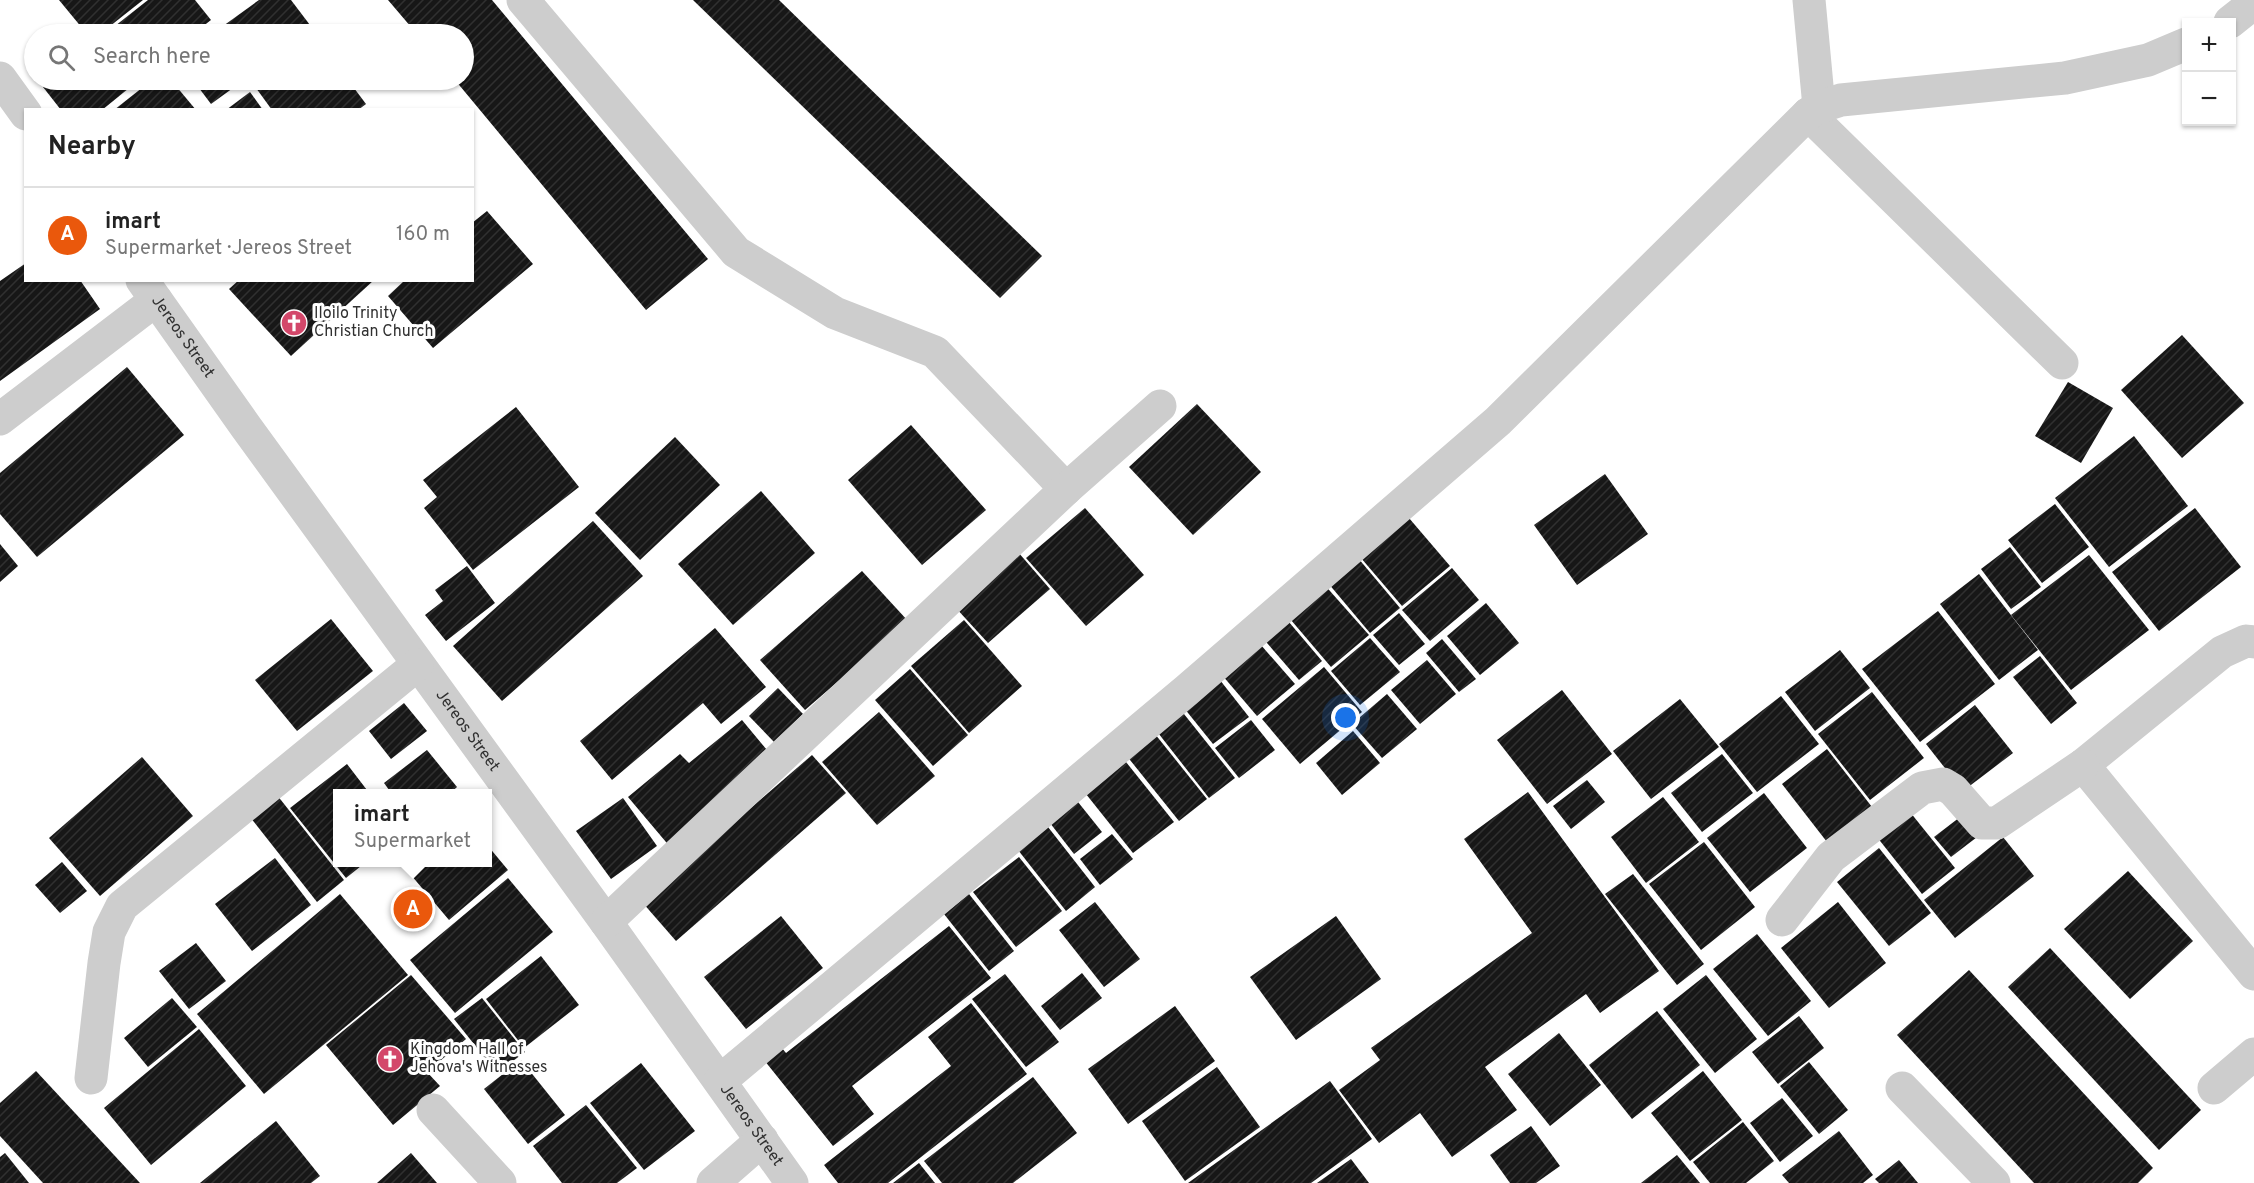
<!DOCTYPE html>
<meta charset="utf-8">
<style>
:root{--surface:#fff;--page:#f6f6f6;--text:#222;--muted:#767676;--line:#e0e0e0;--accent:#ea580c}
body{margin:0;font-family:Overpass,sans-serif;background:var(--page);color:var(--text)}
.controls{position:absolute;right:18px;top:18px;display:grid;overflow:hidden;border-radius:0px;box-shadow:0 2px 4px #0004}
.controls button{width:54px;height:54px;display:grid;place-items:center;padding:0;border:0;border-bottom:2px solid var(--line);background:var(--surface);color:var(--text);font:30px sans-serif}
.you{position:absolute;left:1346px;top:718px;width:21px;height:21px;margin:-15px;border:4px solid #fff;border-radius:50%;background:#1a73e8;box-shadow:0 0 0 9px #1a73e833}
.badge{display:grid;place-items:center;width:39px;height:39px;border-radius:50%;background:var(--accent);color:#fff;font-size:20px;font-weight:700}
.pin{position:absolute;translate:-50% -50%;border:3px solid #fff;box-shadow:0 2px 6px #0006}
.popup{position:absolute;left:333px;top:789px;width:159px;height:78px;box-sizing:border-box;display:grid;place-content:center;border-radius:0px;background:var(--surface);filter:drop-shadow(0 2px 4px #0005);font-size:20px;white-space:nowrap;color:var(--muted)}
.popup b{font-size:22px;color:var(--text)}
.popup::after{content:'';position:absolute;left:50%;top:100%;margin-left:-12px;border:12px solid transparent;border-top-color:var(--surface)}
.list{margin:0;padding:0;list-style:none}
h2{display:flex;justify-content:space-between;align-items:center;height:78px;margin:0;padding:0 24px;font-size:26px}
h2 small{font-size:20px;font-weight:400;color:var(--muted)}
.list li{display:grid;grid-template-columns:39px 1fr auto;gap:18px;align-items:center;box-sizing:border-box;height:96px;padding:0 24px;border-top:2px solid var(--line)}
.list b{display:block;font-size:22px;white-space:nowrap}
.list p{margin:0;font-size:20px;white-space:nowrap;color:var(--muted)}
.list em{font-size:20px;font-style:normal;color:var(--muted)}
.icon{flex:none;width:33px;height:33px;fill:none;stroke:currentColor;stroke-width:2;stroke-linecap:round;stroke-linejoin:round}
.map{position:relative;flex:none;width:2254px;height:1183px;overflow:hidden}
.search{position:absolute;background:var(--surface);box-shadow:0 2px 4px #0004;left:24px;top:24px;width:450px;height:66px;display:flex;align-items:center;gap:15px;box-sizing:border-box;padding:0 21px;border-radius:33px;color:var(--muted);font-size:22px}
.panel{position:absolute;background:var(--surface);box-shadow:0 2px 4px #0004;left:24px;top:108px;width:450px;height:174px;border-radius:0px}
.map>svg:first-child{display:block}
.building{fill:url(#building-hatch)}
.lines{fill:none;stroke-linecap:round;stroke-linejoin:round}
.minor{stroke:#cdcdcd;stroke-width:33}
.labels{text-anchor:middle;dominant-baseline:central;stroke-width:6;stroke-linejoin:round;paint-order:stroke}
.poi-label{font-size:16px;fill:#303030;stroke:#fff;text-anchor:start}
.street-label{font-size:16px;fill:#303030;stroke:#fff}
</style>
<div class="map">
<svg width="2254" height="1183" viewBox="0 0 2254 1183">
<defs>
<pattern id="building-hatch" width="6" height="6" patternUnits="userSpaceOnUse" patternTransform="scale(1.5)"><rect width="6" height="6" fill="#171717"/><path d="M-1 1l2-2M0 6l6-6M5 7l2-2" fill="none" stroke="#303030"/></pattern>
</defs>
<rect width="100%" height="100%" fill="#fff"/>
<!-- building -->
<g class="building">
<polygon points="59,0 143,0 100,34 87,34"/>
<polygon points="148,0 195,0 211,20 193,34 121,34 115,26"/>
<polygon points="259,0 291,0 313,29 306,34 212,34"/>
<polygon points="388,0 492,0 708,259 646,310 455,80 464,80 464,34 417,34"/>
<polygon points="693,0 779,0 1042,256 1000,298"/>
<polygon points="52,80 139,80 102,110 61,110 43,87"/>
<polygon points="152,80 171,80 196,110 114,110"/>
<polygon points="193,80 244,80 211,104"/>
<polygon points="260,80 348,80 366,104 358,110 272,110 253,84"/>
<polygon points="250,92 263,110 226,110"/>
<polygon points="487,211 533,264 433,348 388,296 405,280 472,280 472,223"/>
<polygon points="26,263 26,280 80,280 100,309 0,381 0,281"/>
<polygon points="239,280 374,280 291,356 229,289"/>
<polygon points="2182,335 2244,403 2182,458 2121,390"/>
<polygon points="127,367 184,435 37,557 0,514 0,473"/>
<polygon points="2068,382 2113,408 2081,463 2035,436"/>
<polygon points="1197,404 1261,472 1193,535 1129,467"/>
<polygon points="516,407 579,487 473,570 424,508 437,497 423,480"/>
<polygon points="911,425 986,510 922,565 848,480"/>
<polygon points="2134,436 2188,506 2109,567 2055,498"/>
<polygon points="675,437 720,485 640,560 595,513"/>
<polygon points="1605,474 1648,534 1577,585 1534,525"/>
<polygon points="761,491 815,553 733,625 678,564"/>
<polygon points="2055,504 2089,547 2042,583 2008,540"/>
<polygon points="1085,508 1144,575 1086,626 1026,558"/>
<polygon points="2195,508 2241,567 2159,631 2112,572"/>
<polygon points="1403,511 1450,566 1402,606 1355,551"/>
<polygon points="593,521 643,576 502,701 453,646"/>
<polygon points="0,544 18,566 0,582"/>
<polygon points="2010,547 2041,587 2011,609 1981,569"/>
<polygon points="1018,552 1050,589 988,643 955,607"/>
<polygon points="2089,555 2149,630 2071,690 2011,615"/>
<polygon points="1358,558 1400,608 1370,633 1328,583"/>
<polygon points="467,566 495,603 446,641 425,615 443,601 435,590"/>
<polygon points="1452,568 1479,600 1430,641 1402,610"/>
<polygon points="862,571 908,621 805,710 760,660"/>
<polygon points="1979,574 2038,650 1999,680 1940,604"/>
<polygon points="1322,582 1369,635 1331,667 1285,613"/>
<polygon points="1486,603 1519,643 1480,675 1447,636"/>
<polygon points="1938,611 1995,684 1920,742 1862,669"/>
<polygon points="1399,613 1425,644 1399,665 1373,635"/>
<polygon points="1283,615 1322,661 1299,680 1260,635"/>
<polygon points="331,619 373,671 297,731 255,680"/>
<polygon points="964,620 1022,686 969,733 911,666"/>
<polygon points="715,628 766,687 721,724 703,703 612,780 580,741"/>
<polygon points="1254,637 1295,684 1257,716 1216,668"/>
<polygon points="1370,638 1400,672 1360,705 1331,671"/>
<polygon points="1442,639 1476,679 1459,692 1426,653"/>
<polygon points="1840,650 1870,688 1815,731 1785,692"/>
<polygon points="2040,656 2077,703 2051,724 2013,677"/>
<polygon points="1427,660 1456,694 1420,724 1391,690"/>
<polygon points="1324,667 1362,712 1300,764 1262,719"/>
<polygon points="910,669 968,735 933,766 875,700"/>
<polygon points="1216,675 1249,717 1213,744 1180,703"/>
<polygon points="778,688 803,714 774,742 749,716"/>
<polygon points="1562,690 1612,754 1547,804 1497,740"/>
<polygon points="1872,692 1924,758 1870,800 1818,734"/>
<polygon points="1387,694 1417,729 1382,758 1352,724"/>
<polygon points="1781,696 1819,744 1757,792 1719,744"/>
<polygon points="1680,699 1719,747 1651,799 1613,751"/>
<polygon points="404,703 427,731 391,759 369,731"/>
<polygon points="1975,705 2013,753 1963,791 1926,744"/>
<polygon points="1180,709 1235,778 1209,798 1155,729"/>
<polygon points="879,712 935,776 877,825 822,762"/>
<polygon points="742,720 776,761 671,848 628,797 680,754 689,763"/>
<polygon points="1251,720 1275,750 1239,778 1215,748"/>
<polygon points="1151,729 1207,799 1179,821 1122,750"/>
<polygon points="1353,731 1380,763 1342,795 1316,763"/>
<polygon points="1827,749 1872,807 1827,842 1782,784"/>
<polygon points="427,750 457,787 449,794 392,794 384,783"/>
<polygon points="1118,752 1174,822 1133,853 1078,784"/>
<polygon points="1722,754 1753,793 1702,832 1671,793"/>
<polygon points="812,755 846,793 676,941 642,902"/>
<polygon points="142,757 193,816 100,896 49,838"/>
<polygon points="347,764 370,794 338,794 338,862 366,862 346,878 290,808"/>
<polygon points="1587,780 1605,802 1571,829 1553,806"/>
<polygon points="1528,792 1659,971 1600,1013 1586,994 1485,1067 1517,1110 1452,1157 1420,1113 1379,1143 1339,1090 1380,1060 1371,1048 1532,933 1464,839"/>
<polygon points="1764,793 1807,848 1750,892 1707,838"/>
<polygon points="277,795 344,880 317,902 250,817"/>
<polygon points="1663,797 1699,842 1646,883 1611,837"/>
<polygon points="623,798 657,846 611,879 576,831"/>
<polygon points="1078,802 1102,832 1074,854 1050,823"/>
<polygon points="1906,807 1955,868 1922,894 1873,832"/>
<polygon points="1964,814 1981,834 1951,857 1934,837"/>
<polygon points="1048,827 1095,887 1066,911 1018,850"/>
<polygon points="1112,834 1133,859 1100,885 1080,859"/>
<polygon points="2003,837 2034,876 1955,938 1924,900"/>
<polygon points="1704,842 1755,907 1701,950 1649,884"/>
<polygon points="488,846 508,870 449,920 400,862 488,862"/>
<polygon points="1879,848 1931,913 1889,946 1837,882"/>
<polygon points="1019,857 1062,911 1016,947 973,892"/>
<polygon points="275,858 311,905 252,951 215,904"/>
<polygon points="62,862 87,891 60,913 35,885"/>
<polygon points="2128,871 2193,941 2130,999 2064,929"/>
<polygon points="1633,874 1704,964 1677,985 1605,894"/>
<polygon points="508,878 553,932 455,1013 410,960"/>
<polygon points="340,894 408,975 264,1094 197,1014"/>
<polygon points="969,894 1014,951 989,971 944,914"/>
<polygon points="1095,902 1140,959 1104,987 1059,930"/>
<polygon points="1838,902 1886,963 1829,1008 1781,948"/>
<polygon points="781,916 823,968 746,1029 704,977"/>
<polygon points="1336,916 1381,979 1296,1040 1250,977"/>
<polygon points="949,926 991,978 852,1086 874,1114 833,1146 760,1055 777,1042 786,1053"/>
<polygon points="1757,934 1811,1001 1768,1036 1713,969"/>
<polygon points="196,943 226,981 189,1009 159,971"/>
<polygon points="2050,948 2201,1110 2159,1150 2008,987"/>
<polygon points="541,956 579,1005 524,1048 486,999"/>
<polygon points="1969,970 2153,1168 2138,1183 2034,1183 1897,1035"/>
<polygon points="1082,973 1102,998 1060,1030 1041,1006"/>
<polygon points="1005,974 1059,1042 1026,1067 972,999"/>
<polygon points="411,975 466,1039 427,1072 440,1086 393,1125 326,1045"/>
<polygon points="1706,975 1757,1039 1715,1073 1663,1009"/>
<polygon points="172,998 197,1027 148,1067 124,1038"/>
<polygon points="482,998 525,1052 497,1073 454,1019"/>
<polygon points="971,1003 1027,1074 888,1183 838,1183 824,1165 951,1066 928,1037"/>
<polygon points="1175,1006 1215,1061 1128,1124 1088,1069"/>
<polygon points="1657,1011 1700,1065 1632,1119 1589,1065"/>
<polygon points="1799,1016 1824,1048 1778,1084 1752,1052"/>
<polygon points="199,1029 246,1086 151,1165 104,1108"/>
<polygon points="1559,1033 1601,1085 1550,1126 1508,1074"/>
<polygon points="521,1060 565,1115 528,1144 484,1089"/>
<polygon points="1809,1062 1848,1110 1819,1134 1780,1086"/>
<polygon points="641,1063 695,1131 644,1170 590,1103"/>
<polygon points="1217,1067 1260,1127 1185,1181 1142,1121"/>
<polygon points="36,1071 140,1183 43,1183 0,1136 0,1103"/>
<polygon points="1703,1071 1742,1120 1690,1161 1651,1113"/>
<polygon points="1033,1077 1077,1133 1013,1183 942,1183 924,1161"/>
<polygon points="1330,1081 1372,1139 1311,1183 1188,1183"/>
<polygon points="1782,1098 1813,1136 1780,1162 1750,1123"/>
<polygon points="586,1105 637,1168 617,1183 562,1183 533,1146"/>
<polygon points="276,1121 320,1176 311,1183 200,1183"/>
<polygon points="1743,1122 1774,1161 1746,1183 1710,1183 1693,1162"/>
<polygon points="1531,1126 1560,1166 1536,1183 1510,1183 1490,1155"/>
<polygon points="1839,1131 1873,1175 1863,1183 1789,1183 1782,1175"/>
<polygon points="5,1153 29,1183 0,1183 0,1157"/>
<polygon points="411,1153 437,1183 377,1183"/>
<polygon points="1677,1155 1700,1183 1641,1183"/>
<polygon points="1351,1159 1369,1183 1317,1183"/>
<polygon points="1899,1160 1918,1183 1879,1183 1875,1179"/>
<polygon points="919,1163 935,1183 893,1183"/>
</g>
<g class="lines">
<!-- minor -->
<g class="minor">
<polyline points="523,0 736,252 835,313 935,352 1066,489"/>
<polyline points="1809,0 1819,107"/>
<polyline points="2230,22 2254,3"/>
<polyline points="0,78 26,114"/>
<polyline points="1808,114 2062,363"/>
<path id="s1" d="M142 280 246 427 606 922 792 1183"/>
<polyline points="0,419 156,300"/>
<polyline points="2254,642 2246,641 2222,652 2083,765 2254,974"/>
<polyline points="1782,920 1831,857 1922,788 1943,784 1953,790 1982,823 1997,823 2083,765"/>
<polyline points="606,922 1066,489 1160,406"/>
<polyline points="91,1078 104,963 109,932 122,906 417,665"/>
<polyline points="720,1081 1187,690 1498,421 1808,114 1819,107 1841,100 2065,78 2148,60 2186,44"/>
<polyline points="1902,1088 1994,1183"/>
<polyline points="2214,1088 2254,1054"/>
<polyline points="433,1110 500,1183"/>
<polyline points="713,1183 762,1140"/>
</g>
</g>
<!-- icons -->
<defs>
<symbol id="church-disc" viewBox="-11 -11 22 22"><circle r="9.5" fill="#d3476a" stroke="#fff"/><path d="M-1.2-6h2.4v3.5h3.3v2.4h-3.3V6h-2.4V-.1h-3.3v-2.4h3.3Z" fill="#fff"/></symbol>
</defs>
<g fill-rule="evenodd">
<use href="#church-disc" x="279" y="308" width="30" height="30"/>
<use href="#church-disc" x="375" y="1044" width="30" height="30"/>
</g>
<g class="labels">
<!-- poi labels -->
<g class="poi-label">
<text x="314" y="314">Iloilo Trinity<tspan x="314" dy="18">Christian Church</tspan></text>
<text x="410" y="1050">Kingdom Hall of<tspan x="410" dy="18">Jehova's Witnesses</tspan></text>
</g>
<!-- street labels -->
<g class="street-label">
<text stroke="none"><textPath href="#s1" startOffset="70">Jereos Street</textPath></text>
<text stroke="none"><textPath href="#s1" startOffset="556">Jereos Street</textPath></text>
<text stroke="none"><textPath href="#s1" startOffset="1042">Jereos Street</textPath></text>
</g>
</g>
</svg>
<div class="controls">
<button>+</button>
<button>−</button>
</div>
<div class="you"></div>
<div class="pin badge" style="left:413px;top:909px">A</div>
<div class="popup"><b>imart</b>Supermarket</div>
<div class="search"><svg class="icon" aria-label="search" viewBox="0 0 24 24"><circle cx="10" cy="10" r="6"/><path d="M15 15l6 6"/></svg>Search here</div>
<section class="panel">
<h2>Nearby<small></small></h2>
<ul class="list">
<li><span class="badge">A</span><div><b>imart</b><p>Supermarket · Jereos Street</p></div><em>160 m</em></li>
</ul>
</section>
</div>
